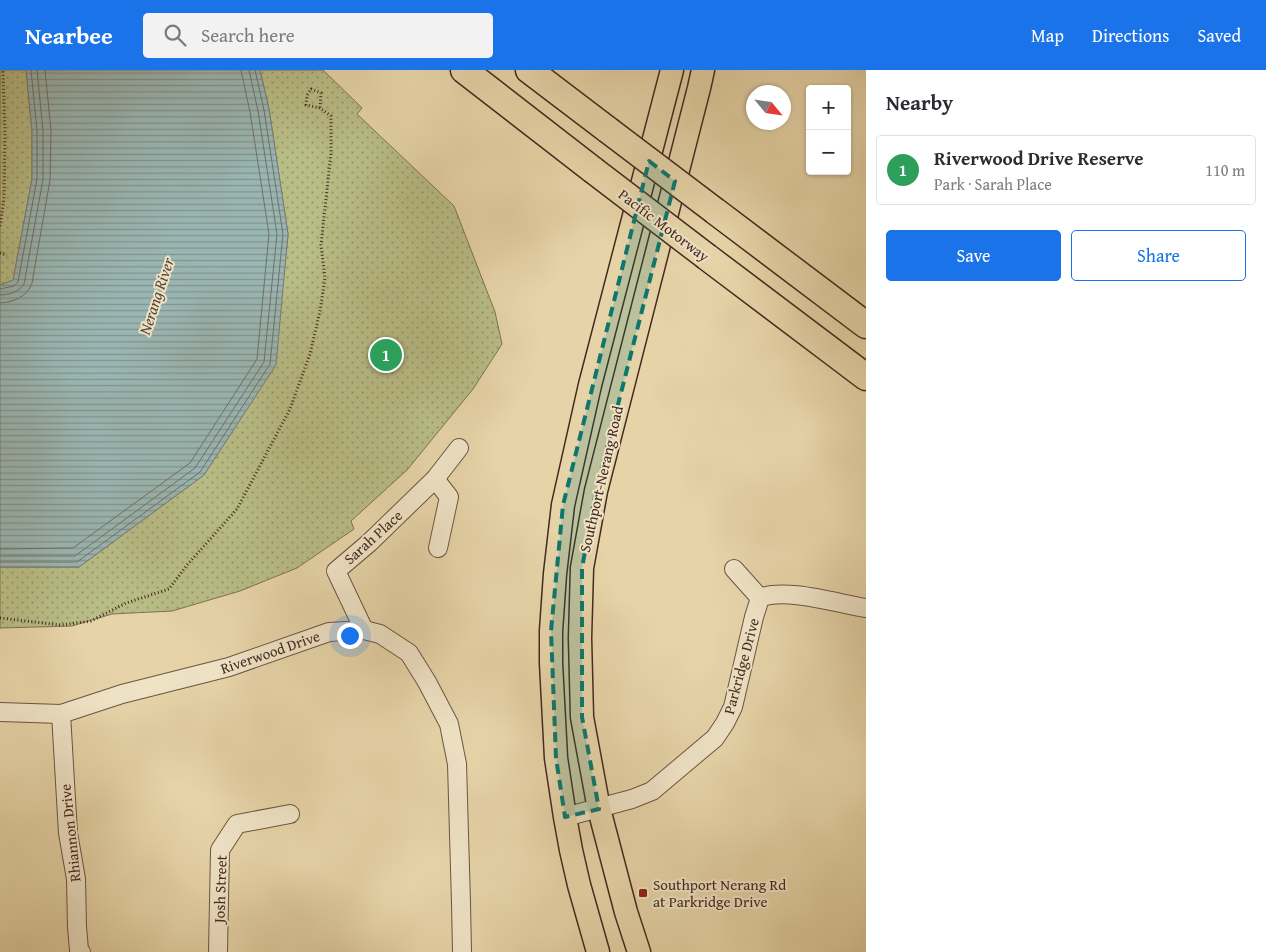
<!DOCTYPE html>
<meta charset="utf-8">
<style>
:root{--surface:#fff;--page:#f2f2f3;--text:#2b2b33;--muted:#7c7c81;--line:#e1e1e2;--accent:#1a73e8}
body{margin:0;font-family:"Gentium Book Plus",serif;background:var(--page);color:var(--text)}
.controls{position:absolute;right:15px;top:15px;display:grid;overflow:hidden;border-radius:5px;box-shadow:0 1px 4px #0004}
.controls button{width:45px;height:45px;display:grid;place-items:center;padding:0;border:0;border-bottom:1px solid var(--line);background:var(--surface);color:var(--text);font:25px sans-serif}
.compass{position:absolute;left:746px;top:15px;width:45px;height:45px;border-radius:50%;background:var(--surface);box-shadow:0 1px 4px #0004;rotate:119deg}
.you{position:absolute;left:349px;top:565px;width:18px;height:18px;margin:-12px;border:4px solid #fff;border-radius:50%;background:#1a73e8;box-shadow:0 0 0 8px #1a73e833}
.badge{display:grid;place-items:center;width:32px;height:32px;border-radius:50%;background:var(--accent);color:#fff;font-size:16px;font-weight:700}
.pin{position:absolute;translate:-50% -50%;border:2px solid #fff;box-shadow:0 1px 5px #0006}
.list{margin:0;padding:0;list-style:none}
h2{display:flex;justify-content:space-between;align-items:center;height:65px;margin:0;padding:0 20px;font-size:21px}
h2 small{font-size:16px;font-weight:400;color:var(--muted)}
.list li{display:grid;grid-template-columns:32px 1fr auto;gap:15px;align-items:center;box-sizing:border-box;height:70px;margin:0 10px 10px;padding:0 10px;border:1px solid var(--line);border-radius:5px}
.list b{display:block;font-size:19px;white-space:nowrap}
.list p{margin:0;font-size:16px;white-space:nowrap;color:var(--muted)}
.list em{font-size:16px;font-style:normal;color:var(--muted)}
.actions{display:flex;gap:10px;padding:15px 20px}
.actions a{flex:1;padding:11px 0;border:1px solid var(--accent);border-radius:5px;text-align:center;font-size:18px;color:var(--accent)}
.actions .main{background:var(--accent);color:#fff}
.icon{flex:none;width:28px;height:28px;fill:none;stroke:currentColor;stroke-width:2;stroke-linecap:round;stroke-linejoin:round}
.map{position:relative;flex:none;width:866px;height:882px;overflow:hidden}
header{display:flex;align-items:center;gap:30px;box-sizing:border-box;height:70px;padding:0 25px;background:var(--accent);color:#fff}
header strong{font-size:24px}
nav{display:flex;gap:28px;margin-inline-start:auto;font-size:18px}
.search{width:350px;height:45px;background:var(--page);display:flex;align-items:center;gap:12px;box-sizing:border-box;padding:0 18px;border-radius:5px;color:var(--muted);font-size:19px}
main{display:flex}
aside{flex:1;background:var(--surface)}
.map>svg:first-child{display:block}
.park{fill:url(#park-dots);stroke:#7e7252}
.water{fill:url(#water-rules);stroke:#787e77}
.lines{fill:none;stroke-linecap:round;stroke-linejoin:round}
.shore{stroke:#707068;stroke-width:1}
.minor-casing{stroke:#6d5441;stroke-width:20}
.major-casing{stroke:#45291f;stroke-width:25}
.highway-casing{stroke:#45291f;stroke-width:29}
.path{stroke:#45291f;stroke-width:3;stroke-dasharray:1 2.5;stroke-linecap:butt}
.minor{stroke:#efe3c6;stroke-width:18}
.major{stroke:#e6d4a8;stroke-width:22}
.highway{stroke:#e6d4a8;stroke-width:26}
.highway-bridge-casing{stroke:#45291f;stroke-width:29;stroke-linecap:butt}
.highway-bridge{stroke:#e6d4a8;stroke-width:26}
.marked{fill:#0f766e;fill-opacity:0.2;stroke:#0f766e;stroke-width:4;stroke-dasharray:10 6;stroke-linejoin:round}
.poi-dot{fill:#8f2418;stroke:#efe3c6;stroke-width:2}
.labels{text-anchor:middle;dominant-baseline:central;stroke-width:4;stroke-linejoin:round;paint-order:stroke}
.street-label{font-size:15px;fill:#45291f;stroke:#efe3c6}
.poi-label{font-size:15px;fill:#45291f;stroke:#efe3c6;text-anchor:start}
.water-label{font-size:16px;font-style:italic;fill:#56453c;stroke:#efe3c6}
</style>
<header>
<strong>Nearbee</strong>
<div class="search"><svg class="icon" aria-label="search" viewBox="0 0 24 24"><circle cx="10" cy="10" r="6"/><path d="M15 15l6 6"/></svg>Search here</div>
<nav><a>Map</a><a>Directions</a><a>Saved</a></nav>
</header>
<main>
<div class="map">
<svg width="866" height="882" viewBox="0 0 866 882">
<defs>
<pattern id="park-dots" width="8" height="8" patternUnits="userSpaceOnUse" patternTransform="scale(1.25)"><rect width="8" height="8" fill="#b8bc85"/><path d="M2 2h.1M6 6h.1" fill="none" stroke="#97996c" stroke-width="1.8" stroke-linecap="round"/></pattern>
<pattern id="water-rules" width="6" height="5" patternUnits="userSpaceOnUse" patternTransform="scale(1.25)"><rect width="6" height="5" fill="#9ab6b2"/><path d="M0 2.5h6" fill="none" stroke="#7f9490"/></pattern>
</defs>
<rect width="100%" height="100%" fill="#e6d4a8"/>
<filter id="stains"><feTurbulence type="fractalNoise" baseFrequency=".004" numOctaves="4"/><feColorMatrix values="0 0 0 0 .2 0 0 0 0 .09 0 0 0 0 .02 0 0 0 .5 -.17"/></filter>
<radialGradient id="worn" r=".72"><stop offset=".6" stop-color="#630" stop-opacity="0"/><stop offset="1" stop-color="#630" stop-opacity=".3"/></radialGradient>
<!-- park -->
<g class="park">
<polygon points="0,0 26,0 32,61 32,109 13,211 0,215"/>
<polygon points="260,0 323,0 362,38 357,44 454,136 495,242 502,274 473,319 407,400 351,451 354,459 297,498 240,521 172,541 112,544 72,556 0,558 0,497 79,497 204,405 275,295 288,164 269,39"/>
</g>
<!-- water -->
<polygon class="water" points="26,0 260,0 269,39 288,164 276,295 204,405 79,497 0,497 0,215 13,210 32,109 32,61"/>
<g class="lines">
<!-- shore -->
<g class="shore">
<polyline points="0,219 14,216 18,212 37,109 37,61 31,0"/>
<path d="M0 225C9 225 19 222 24 214L43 109V61L37 0"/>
<path d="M0 233C14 232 27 227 32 213L50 110 51 61 45 0"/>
<polyline points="0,479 73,478 190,393 257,289 269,164 250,42 241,0"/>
<polyline points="0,486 75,486 195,398 264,292 277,164 258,41 249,0"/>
<polyline points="0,492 77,492 200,402 270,294 283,164 264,40 255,0"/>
</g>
<defs>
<g id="minor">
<polyline points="435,409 449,427 438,478"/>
<polyline points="734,499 760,528"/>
<polyline points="364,560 336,501 369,473 435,409 459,378"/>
<polyline points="0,642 61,644 122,624 229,597 329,562 364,560 380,564 409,583 427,612 449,654 457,694 461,833 462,882"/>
<polyline points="61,644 68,763 76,809 77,857 79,880 81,882"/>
<path d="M565 747 632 729 652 721 715 668 725 653 733 637 754 547 760 528C785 517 839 534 866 538"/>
<polyline points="218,882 220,780 237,754 290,744"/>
</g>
<g id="major">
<polyline points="598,882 579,815 571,780 565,747 556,688 551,593 551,561 555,504 563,435 590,315 672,0"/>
<polyline points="639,882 626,842 599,739 582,647 580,568 582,498 596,421 699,18 703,0"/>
</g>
<g id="highway">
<polyline points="464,0 593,100"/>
<polyline points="529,0 608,60"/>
<polyline points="715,141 866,255"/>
<polyline points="707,187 866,307"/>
</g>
</defs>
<!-- minor casing -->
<use href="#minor" class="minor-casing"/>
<!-- major casing -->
<use href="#major" class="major-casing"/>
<!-- highway casing -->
<use href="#highway" class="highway-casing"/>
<!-- path -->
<g class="path">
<polyline points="0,156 4,129 5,64 3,0"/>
<polyline points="0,183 7,185"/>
<polyline points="0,548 61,555 91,551 126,533 169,519 187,495 237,439 290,339 310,284 320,241 325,208 321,175 331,83 331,46 320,38 306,35 307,25 311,19 321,23 320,38"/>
</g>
<!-- minor -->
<use href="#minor" class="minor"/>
<!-- major -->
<use href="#major" class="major"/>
<!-- highway -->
<use href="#highway" class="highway"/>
<defs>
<g id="highway-bridge">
<polyline points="608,60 715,141"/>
<polyline points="593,100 707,187"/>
</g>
</defs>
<!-- highway-bridge casing -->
<use href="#highway-bridge" class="highway-bridge-casing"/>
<!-- highway-bridge -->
<use href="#highway-bridge" class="highway-bridge"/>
</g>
<!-- marked area -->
<path class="marked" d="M649 91 675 111 596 421 582 498V647L599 739 565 747 556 688 551 561 563 435Z"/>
<!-- markers -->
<rect class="poi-dot" x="638" y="818" width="10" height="10" rx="2.5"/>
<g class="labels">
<!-- street labels -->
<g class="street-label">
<text transform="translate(664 155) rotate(37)">Pacific Motorway</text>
<text transform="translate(601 409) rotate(-77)">Southport-Nerang Road</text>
<text transform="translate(373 467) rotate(-42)">Sarah Place</text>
<text transform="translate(270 582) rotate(-19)">Riverwood Drive</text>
<text transform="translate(741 596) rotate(-75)">Parkridge Drive</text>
<text transform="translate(70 763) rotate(-96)">Rhiannon Drive</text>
<text transform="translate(220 819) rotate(-88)">Josh Street</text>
</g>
<!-- poi labels -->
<g class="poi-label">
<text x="653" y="814">Southport Nerang Rd<tspan x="653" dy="17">at Parkridge Drive</tspan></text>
</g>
<!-- water labels -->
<g class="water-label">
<text transform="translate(156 226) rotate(-72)">Nerang River</text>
</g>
</g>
<rect width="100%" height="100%" filter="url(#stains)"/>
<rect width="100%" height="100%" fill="url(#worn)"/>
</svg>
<div class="controls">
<button>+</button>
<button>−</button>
</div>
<svg class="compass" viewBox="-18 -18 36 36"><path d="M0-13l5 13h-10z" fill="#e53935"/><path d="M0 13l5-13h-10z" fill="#7c7c81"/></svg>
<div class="you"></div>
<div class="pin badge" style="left:386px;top:285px;background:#2e9e5b">1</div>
</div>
<aside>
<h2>Nearby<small></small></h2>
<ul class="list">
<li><span class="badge" style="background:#2e9e5b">1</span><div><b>Riverwood Drive Reserve</b><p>Park · Sarah Place</p></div><em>110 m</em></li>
</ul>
<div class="actions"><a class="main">Save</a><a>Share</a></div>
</aside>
</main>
